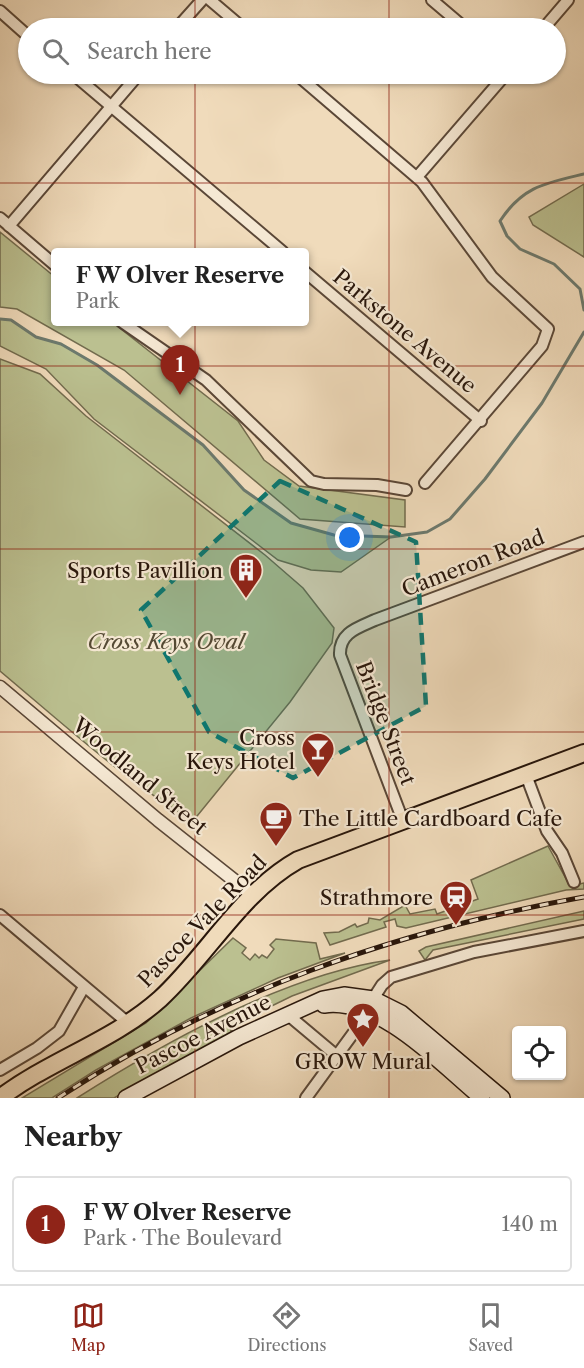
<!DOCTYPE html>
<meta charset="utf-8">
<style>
:root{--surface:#fff;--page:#f6f6f6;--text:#222;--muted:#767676;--line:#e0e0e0;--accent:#8f2418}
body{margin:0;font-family:"Libre Caslon Text",serif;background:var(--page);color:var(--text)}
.controls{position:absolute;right:18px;bottom:18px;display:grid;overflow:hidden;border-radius:6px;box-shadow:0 2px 4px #0004}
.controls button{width:54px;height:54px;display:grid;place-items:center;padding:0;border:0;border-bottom:2px solid var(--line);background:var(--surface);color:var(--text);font:30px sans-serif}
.you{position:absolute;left:350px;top:538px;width:21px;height:21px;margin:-15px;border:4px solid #fff;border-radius:50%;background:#1a73e8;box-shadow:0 0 0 9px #1a73e833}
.badge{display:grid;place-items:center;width:39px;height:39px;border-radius:50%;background:var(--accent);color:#fff;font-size:20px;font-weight:700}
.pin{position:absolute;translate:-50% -50px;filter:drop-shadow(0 2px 3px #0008)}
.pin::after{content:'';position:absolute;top:32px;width:21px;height:18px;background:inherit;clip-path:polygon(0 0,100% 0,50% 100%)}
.popup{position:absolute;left:51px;top:248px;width:258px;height:78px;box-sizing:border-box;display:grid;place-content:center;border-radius:6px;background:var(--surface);filter:drop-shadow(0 2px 4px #0005);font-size:20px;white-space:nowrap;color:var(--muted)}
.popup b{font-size:22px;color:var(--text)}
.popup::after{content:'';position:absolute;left:50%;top:100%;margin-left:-12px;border:12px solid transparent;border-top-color:var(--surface)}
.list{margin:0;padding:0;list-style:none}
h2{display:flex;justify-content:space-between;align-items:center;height:78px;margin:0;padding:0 24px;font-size:26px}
h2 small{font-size:20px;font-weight:400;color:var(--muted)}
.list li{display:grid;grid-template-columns:39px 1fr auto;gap:18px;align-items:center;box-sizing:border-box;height:96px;margin:0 12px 12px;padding:0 12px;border:2px solid var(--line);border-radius:6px}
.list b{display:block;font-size:22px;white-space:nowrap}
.list p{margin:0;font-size:20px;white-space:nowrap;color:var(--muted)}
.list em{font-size:20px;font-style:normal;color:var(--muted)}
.icon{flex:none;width:33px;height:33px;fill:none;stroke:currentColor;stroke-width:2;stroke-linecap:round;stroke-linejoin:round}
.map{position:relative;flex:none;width:584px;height:1098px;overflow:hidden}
.search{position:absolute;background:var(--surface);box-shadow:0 2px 4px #0004;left:18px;right:18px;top:18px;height:66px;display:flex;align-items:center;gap:15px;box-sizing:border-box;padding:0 21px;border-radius:33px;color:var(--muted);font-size:22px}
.sheet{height:186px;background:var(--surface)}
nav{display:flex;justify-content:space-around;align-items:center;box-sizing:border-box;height:84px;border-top:2px solid var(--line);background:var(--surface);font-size:16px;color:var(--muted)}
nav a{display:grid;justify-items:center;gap:3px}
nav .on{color:var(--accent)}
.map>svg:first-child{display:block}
.green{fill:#bbc090;stroke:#726b4e;stroke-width:1.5}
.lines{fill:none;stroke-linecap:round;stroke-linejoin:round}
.stream{stroke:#6c796d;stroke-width:3}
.minor-casing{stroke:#5a4737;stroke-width:14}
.tertiary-casing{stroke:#5a4737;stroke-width:15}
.secondary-casing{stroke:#28160b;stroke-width:18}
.primary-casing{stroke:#28160b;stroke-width:20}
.minor{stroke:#f5e8d3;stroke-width:10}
.tertiary{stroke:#f5e8d3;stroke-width:12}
.secondary{stroke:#f5e8d3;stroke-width:15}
.primary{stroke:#f0dbbb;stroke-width:16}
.rail-casing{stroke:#28160b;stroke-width:5}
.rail{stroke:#f5e8d3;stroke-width:3;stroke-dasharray:9;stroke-linecap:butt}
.marked{fill:#0f766e;fill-opacity:0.2;stroke:#0f766e;stroke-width:4.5;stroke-dasharray:12 8;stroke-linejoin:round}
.grid{fill:none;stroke:#8f2418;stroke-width:1.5;stroke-opacity:0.55}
.labels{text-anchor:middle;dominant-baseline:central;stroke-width:4.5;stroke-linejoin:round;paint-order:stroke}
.street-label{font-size:21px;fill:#28160b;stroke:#f5e8d3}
.poi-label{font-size:21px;fill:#28160b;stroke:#f5e8d3;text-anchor:end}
.park-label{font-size:21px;font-style:italic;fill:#544933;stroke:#f5e8d3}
</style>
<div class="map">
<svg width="584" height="1098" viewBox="0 0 584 1098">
<rect width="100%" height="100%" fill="#f0dbbb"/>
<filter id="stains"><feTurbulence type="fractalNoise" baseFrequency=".00333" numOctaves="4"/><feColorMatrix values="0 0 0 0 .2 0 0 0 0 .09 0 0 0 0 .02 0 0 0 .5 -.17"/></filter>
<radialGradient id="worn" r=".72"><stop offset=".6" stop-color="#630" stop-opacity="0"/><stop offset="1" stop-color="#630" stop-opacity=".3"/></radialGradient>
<!-- green -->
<g class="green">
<polygon points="584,184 584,257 533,225 529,217"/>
<polygon points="0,232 55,277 56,322 112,322 238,421 264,460 299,486 405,500 405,527 300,519 124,370 17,309 0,307"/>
<polygon points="0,319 11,320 36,337 61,344 97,365 203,445 244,490 291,523 334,535 391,537 341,572 311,570 278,560 94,419 46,369 0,346"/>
<path d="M0 359 40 374 86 416 265 555 303 588 334 628 332 643 290 702 193 821C124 780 62 723 0 671Z"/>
<polygon points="548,846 570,886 584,883 584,889 566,890 406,928 397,926 395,919 384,922 386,927 330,945 324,933 339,932 355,924 357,927 368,923 369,918 380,920 405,905 410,914 435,909 437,914 478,899 471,880"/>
<polygon points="584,911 584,919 433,950 425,960 419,951 426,947"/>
<polygon points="233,938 246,948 242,953 250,960 255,954 259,958 262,955 267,958 274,949 270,945 276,939 316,943 320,959 345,953 278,978 191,1018 96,1070 52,1098 22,1098 146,1023"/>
<path d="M390 960 292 996 229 1027 233 1034 114 1098H77C165 1042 286 974 390 960Z"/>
</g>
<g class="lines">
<!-- stream -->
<g class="stream">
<path d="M584 174C546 183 523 186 500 221L507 236 520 249 554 264 580 289 584 310"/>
<polyline points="0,319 11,320 36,337 61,344 97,365 203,445 244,490 291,523 334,535 391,537 427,532 450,519 485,479 542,403 584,332"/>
</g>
<defs>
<g id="minor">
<polyline points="210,0 243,28"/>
<polyline points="432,0 465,28"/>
<polyline points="0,11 28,36"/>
<polyline points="177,28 202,0"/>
<polyline points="544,28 568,0"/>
<polyline points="73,74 283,252"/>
<polyline points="296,74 422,182 492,277 548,329 542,346 425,483"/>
<polyline points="417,177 506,74"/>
<polyline points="0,218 56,266"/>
<polyline points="9,226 139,74"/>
<polyline points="304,271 481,421"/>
<polyline points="122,322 206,380 311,481 324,484 377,485 406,490"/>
<polyline points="526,775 547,831 562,853 574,882"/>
<path d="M403 821 340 655C339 633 357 628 375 620L584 542"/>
<polyline points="0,915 128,1023"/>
<polyline points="373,999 382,985 391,977 474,952 584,931"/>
<polyline points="288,1015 337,1056"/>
<polyline points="0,1070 37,1048 59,1031 84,987"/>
<polyline points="306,1098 368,1013"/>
</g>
<polyline id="tertiary" points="0,687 158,820 254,896"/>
<g id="secondary">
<path d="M324 1005C380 997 442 1065 482 1098"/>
<polyline points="126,1098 239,1037 323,999 344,995 373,999 401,1013 502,1098"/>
</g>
<path id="primary" d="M0 1098C50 1060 113 1041 160 999 207 956 241 892 298 860L584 753"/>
</defs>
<!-- minor casing -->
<use href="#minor" class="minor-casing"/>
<!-- tertiary casing -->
<use href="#tertiary" class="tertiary-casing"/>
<!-- secondary casing -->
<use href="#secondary" class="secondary-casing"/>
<!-- primary casing -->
<use href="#primary" class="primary-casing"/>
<!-- minor -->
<use href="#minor" class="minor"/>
<!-- tertiary -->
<use href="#tertiary" class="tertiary"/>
<!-- secondary -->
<use href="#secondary" class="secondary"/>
<!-- primary -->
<use href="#primary" class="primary"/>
<defs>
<path id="rail" d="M58 1098C220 992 394 931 584 897"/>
</defs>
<!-- rail casing -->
<use href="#rail" class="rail-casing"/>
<!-- rail -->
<use href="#rail" class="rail"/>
</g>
<!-- marked area -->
<path class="marked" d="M280 481 416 542 426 706 293 778 209 732 141 610Z"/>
<!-- grid -->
<path class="grid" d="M195 0V28M389 0V28M195 74V1098M389 74V1098M0 183H584M0 366H584M0 549H584M0 732H584M0 915H584"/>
<!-- icons -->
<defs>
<symbol id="building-pin" viewBox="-11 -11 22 30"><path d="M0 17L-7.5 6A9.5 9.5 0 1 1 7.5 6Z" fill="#8f2418" stroke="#f5e8d3"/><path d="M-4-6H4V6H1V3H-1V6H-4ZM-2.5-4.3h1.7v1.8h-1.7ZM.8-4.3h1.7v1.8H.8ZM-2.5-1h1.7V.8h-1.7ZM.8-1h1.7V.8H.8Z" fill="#fff"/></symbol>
<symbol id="bar-pin" viewBox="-11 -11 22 30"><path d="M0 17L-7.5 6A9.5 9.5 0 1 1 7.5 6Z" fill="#8f2418" stroke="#f5e8d3"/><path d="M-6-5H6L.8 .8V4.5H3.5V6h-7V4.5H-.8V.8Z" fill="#fff"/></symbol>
<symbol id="cafe-pin" viewBox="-11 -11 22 30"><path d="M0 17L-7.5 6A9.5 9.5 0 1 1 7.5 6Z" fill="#8f2418" stroke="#f5e8d3"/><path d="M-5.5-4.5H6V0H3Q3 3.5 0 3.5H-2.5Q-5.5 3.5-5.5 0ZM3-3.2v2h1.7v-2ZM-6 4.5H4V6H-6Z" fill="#fff"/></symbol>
<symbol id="station-pin" viewBox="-11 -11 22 30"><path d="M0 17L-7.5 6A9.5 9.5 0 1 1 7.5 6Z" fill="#8f2418" stroke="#f5e8d3"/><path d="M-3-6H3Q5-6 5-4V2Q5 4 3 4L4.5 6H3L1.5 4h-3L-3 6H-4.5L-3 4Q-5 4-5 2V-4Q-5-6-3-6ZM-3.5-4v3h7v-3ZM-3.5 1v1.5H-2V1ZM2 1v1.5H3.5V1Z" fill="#fff"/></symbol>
<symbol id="sight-pin" viewBox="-11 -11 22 30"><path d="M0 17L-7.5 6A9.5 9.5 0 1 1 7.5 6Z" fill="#8f2418" stroke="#f5e8d3"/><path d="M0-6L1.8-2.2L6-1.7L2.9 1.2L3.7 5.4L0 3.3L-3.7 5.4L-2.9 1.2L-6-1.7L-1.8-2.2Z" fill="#fff"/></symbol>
</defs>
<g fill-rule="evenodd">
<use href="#building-pin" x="227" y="551" width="38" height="52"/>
<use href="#bar-pin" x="299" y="730" width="38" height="52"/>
<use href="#cafe-pin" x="257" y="799" width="38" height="52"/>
<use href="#station-pin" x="437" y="878" width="38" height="52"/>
<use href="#sight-pin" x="344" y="1000" width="38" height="52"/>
</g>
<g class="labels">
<!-- street labels -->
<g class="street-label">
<text transform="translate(405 331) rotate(40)">Parkstone Avenue</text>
<text transform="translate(473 563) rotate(-21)">Cameron Road</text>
<text transform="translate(386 723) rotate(69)">Bridge Street</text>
<text transform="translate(140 776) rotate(40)">Woodland Street</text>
<text transform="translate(202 921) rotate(-46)">Pascoe Vale Road</text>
<text transform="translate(203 1034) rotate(-27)">Pascoe Avenue</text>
</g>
<!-- poi labels -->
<g class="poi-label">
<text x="223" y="570">Sports Pavillion</text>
<text x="295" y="737">Cross<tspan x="295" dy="24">Keys Hotel</tspan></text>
<text x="299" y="818" text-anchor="start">The Little Cardboard Cafe</text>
<text x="433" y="897">Strathmore</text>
<text x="363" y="1061" text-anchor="middle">GROW Mural</text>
</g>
<!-- park labels -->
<g class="park-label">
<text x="166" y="641">Cross Keys Oval</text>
</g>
</g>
<rect width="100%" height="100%" filter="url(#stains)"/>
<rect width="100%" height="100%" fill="url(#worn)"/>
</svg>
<div class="controls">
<button><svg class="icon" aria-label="locate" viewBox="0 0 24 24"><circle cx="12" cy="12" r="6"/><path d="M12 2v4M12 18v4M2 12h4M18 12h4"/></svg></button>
</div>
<div class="you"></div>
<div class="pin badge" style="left:180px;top:395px">1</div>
<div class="popup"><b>F W Olver Reserve</b>Park</div>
<div class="search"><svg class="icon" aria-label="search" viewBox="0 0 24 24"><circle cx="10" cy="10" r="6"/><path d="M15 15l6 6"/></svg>Search here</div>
</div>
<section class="sheet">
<h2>Nearby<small></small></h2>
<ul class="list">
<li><span class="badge">1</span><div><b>F W Olver Reserve</b><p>Park · The Boulevard</p></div><em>140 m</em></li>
</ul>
</section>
<nav>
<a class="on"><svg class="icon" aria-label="map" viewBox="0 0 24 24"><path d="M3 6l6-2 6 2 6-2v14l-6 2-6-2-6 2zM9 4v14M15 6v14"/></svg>Map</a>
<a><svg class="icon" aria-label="directions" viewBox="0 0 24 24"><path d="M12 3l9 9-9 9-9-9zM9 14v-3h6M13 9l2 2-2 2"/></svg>Directions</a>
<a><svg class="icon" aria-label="saved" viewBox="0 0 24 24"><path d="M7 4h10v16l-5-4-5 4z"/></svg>Saved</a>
</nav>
